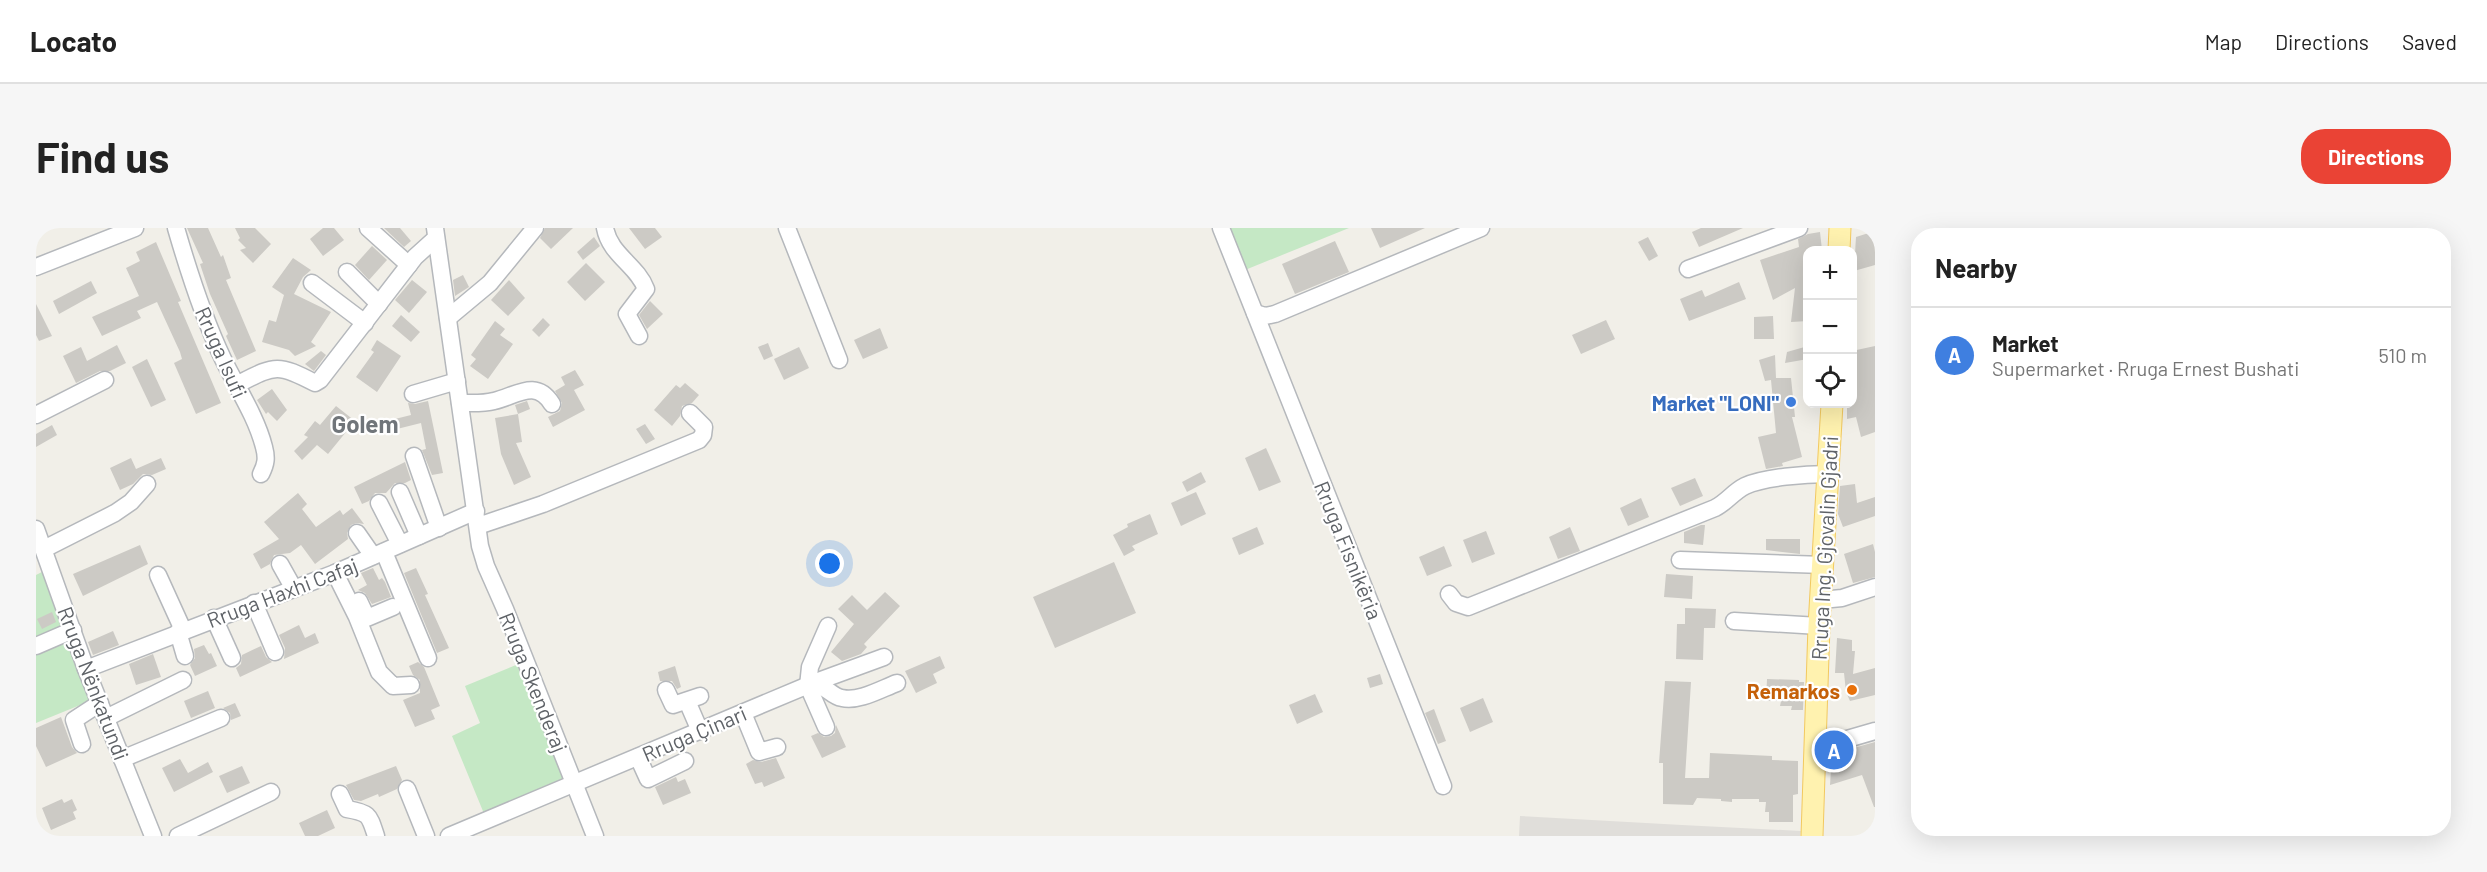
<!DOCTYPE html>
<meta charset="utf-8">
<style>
:root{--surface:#fff;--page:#f6f6f6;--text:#222;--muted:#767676;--line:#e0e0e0;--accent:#ea4335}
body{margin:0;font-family:Barlow,sans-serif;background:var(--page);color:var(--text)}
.controls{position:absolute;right:18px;top:18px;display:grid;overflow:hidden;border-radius:12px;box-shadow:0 6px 24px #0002}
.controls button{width:54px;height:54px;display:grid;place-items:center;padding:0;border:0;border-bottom:2px solid var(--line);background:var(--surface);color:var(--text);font:30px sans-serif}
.you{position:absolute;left:794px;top:336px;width:21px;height:21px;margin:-15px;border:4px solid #fff;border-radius:50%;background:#1a73e8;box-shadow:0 0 0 9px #1a73e833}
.badge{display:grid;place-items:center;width:39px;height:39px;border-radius:50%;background:var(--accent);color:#fff;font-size:20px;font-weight:700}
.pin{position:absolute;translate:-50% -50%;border:3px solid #fff;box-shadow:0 2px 6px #0006}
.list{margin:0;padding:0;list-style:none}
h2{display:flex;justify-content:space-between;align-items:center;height:78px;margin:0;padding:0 24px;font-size:26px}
h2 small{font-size:20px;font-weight:400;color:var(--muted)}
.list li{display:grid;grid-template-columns:39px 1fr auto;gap:18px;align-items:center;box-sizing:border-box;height:96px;padding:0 24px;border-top:2px solid var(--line)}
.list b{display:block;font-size:22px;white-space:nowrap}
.list p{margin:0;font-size:20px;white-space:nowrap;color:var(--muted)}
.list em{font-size:20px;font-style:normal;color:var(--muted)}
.icon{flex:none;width:33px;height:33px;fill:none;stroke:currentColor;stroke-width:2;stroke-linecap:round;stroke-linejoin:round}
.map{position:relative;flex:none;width:1839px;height:608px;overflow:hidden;border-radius:24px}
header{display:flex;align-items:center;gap:36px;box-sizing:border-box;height:84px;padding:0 30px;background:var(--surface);border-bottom:2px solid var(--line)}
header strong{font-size:28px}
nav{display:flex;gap:33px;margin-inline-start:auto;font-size:21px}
.intro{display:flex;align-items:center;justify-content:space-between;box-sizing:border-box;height:144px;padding:0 36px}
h1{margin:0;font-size:42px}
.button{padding:15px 27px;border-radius:24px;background:var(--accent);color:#fff;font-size:21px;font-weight:700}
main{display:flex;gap:36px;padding:0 36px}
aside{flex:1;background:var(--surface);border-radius:24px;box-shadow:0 6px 24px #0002}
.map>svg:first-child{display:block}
.industrial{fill:#e0deda}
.green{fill:#c5e8c5}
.building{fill:#cccac5}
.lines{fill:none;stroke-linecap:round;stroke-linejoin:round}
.minor-casing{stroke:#b5b8bc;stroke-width:19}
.major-casing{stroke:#f2c960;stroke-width:23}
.minor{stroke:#fff;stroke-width:16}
.major{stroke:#fff2af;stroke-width:21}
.shop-dot{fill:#3f7fe0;stroke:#fff;stroke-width:2}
.food-dot{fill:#e8710a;stroke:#fff;stroke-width:2}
.labels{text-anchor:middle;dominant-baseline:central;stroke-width:4.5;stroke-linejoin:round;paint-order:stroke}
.street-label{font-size:21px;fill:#5f6368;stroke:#fff}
.shop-label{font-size:21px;font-weight:bold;fill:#366cbe;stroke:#fff;text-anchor:end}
.food-label{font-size:21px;font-weight:bold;fill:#c56008;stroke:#fff;text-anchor:end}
.quarter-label{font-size:24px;font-weight:bold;fill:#70757a;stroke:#fff}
</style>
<header>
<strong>Locato</strong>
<nav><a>Map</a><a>Directions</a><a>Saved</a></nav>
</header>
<div class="intro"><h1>Find us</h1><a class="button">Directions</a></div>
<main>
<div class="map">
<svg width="1839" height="608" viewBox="0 0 1839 608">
<rect width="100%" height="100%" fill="#f1efe8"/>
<!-- industrial -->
<polygon class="industrial" points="1484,588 1646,597 1765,603 1764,608 1483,608"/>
<!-- green -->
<g class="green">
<polygon points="1192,0 1313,0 1209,42"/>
<polygon points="6,344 54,473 0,495 0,347"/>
<polygon points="485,435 530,556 449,588 416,508 444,495 429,458"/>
</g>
<!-- building -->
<g class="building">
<polygon points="151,0 172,0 185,29 187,27 195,50 190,52 220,123 201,132 190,108 192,106 174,66 164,36 167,35"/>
<polygon points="199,0 219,0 235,16 217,35 204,22 210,20 202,12 204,10"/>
<polygon points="287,0 298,0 308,12 287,28 274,11"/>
<polygon points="348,0 364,0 375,13 368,19"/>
<polygon points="509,0 537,0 515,21 504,10"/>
<polygon points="593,0 619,0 626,9 609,21"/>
<polygon points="1335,0 1389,0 1344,20"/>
<polygon points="1665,0 1707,0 1663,19 1656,4"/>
<polygon points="1839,3 1839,37 1818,43 1820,9"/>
<polygon points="1784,4 1786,22 1772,22 1772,93 1755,94 1759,60 1737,72 1724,32 1763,19 1762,11 1772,6"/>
<polygon points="558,9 564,18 547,32 541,24"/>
<polygon points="1612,9 1622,28 1613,33 1602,14"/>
<polygon points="1299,13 1313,44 1259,66 1246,36"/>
<polygon points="120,14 145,73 142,74 185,175 160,186 138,135 146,131 144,124 121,74 101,83 105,90 66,108 56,89 103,68 90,40 104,33 100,24"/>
<polygon points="336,18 351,32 333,52 319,37"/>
<polygon points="257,30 275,42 267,49 258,66 295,84 275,114 280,118 259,128 253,122 226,114 233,92 240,94 248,67 236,59"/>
<polygon points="550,35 569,54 549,73 531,54"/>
<polygon points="427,47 433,59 419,68 417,52"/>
<polygon points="376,52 391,64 373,85 359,72"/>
<polygon points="473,52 489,70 472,88 455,72"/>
<polygon points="55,53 61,65 23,86 17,73"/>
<polygon points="1703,54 1710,71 1653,93 1644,71 1666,62 1669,69"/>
<polygon points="614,73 627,86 611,101 603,87"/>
<polygon points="0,76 16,108 3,113 0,107"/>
<polygon points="365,87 384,104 375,114 356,98"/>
<polygon points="1737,88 1738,111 1718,111 1718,89"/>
<polygon points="507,90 514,97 503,109 496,102"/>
<polygon points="1570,92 1579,111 1545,126 1536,107"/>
<polygon points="459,93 469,101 464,107 477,116 452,151 434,138 440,131 435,127"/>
<polygon points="844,100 852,120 827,131 818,112"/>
<polygon points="341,112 365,128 341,164 320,149 338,124 335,122"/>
<polygon points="732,115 737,128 728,132 722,119"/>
<polygon points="81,117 90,135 74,143 64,143 40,155 27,128 45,119 51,133"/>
<polygon points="1772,118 1772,131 1749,135 1751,124"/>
<polygon points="1839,118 1839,204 1825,209 1820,189 1811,191 1811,176 1816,176 1816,123"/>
<polygon points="763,119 773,140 748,152 738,131"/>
<polygon points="285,123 290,127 278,143 269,136"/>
<polygon points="1739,127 1740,150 1755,150 1759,189 1756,189 1766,229 1746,235 1747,238 1730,241 1722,209 1740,205 1735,152 1729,153 1723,132"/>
<polygon points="111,131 130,172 115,179 96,139"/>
<polygon points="539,142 548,157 538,162 549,182 517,199 512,189 524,183 526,175 519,163 529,157 525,149"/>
<polygon points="649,155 663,167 656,175 646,178 644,188 636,198 618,182 640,157 644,160"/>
<polygon points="236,161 251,182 241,193 232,184 230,186 221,172"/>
<polygon points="392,173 407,245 396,247 386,222 390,221 385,195 357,202 355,192 375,187 372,175 379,176"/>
<polygon points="491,173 494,181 482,186 479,177"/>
<polygon points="300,178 319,193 292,226 281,217 266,232 258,223 272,209 268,207 279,193 284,197"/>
<polygon points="482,186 486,214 480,215 495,249 478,257 465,226 459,190"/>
<polygon points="609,196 619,211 610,216 600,201"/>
<polygon points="16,197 21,207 0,219 0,206"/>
<polygon points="1230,220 1245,254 1223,263 1209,230"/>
<polygon points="95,230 100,241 125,230 130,241 116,247 107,246 97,256 84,262 74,240"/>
<polygon points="369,234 375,252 369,255 359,255 350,265 339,265 333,273 326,276 318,259"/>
<polygon points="1165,244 1170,254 1151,264 1146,254"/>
<polygon points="1659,250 1667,268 1644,278 1635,260"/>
<polygon points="1819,256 1821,275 1839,269 1839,288 1807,299 1802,286 1804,258"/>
<polygon points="1160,264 1170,286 1145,298 1135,275"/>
<polygon points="262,265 271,276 266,281 280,299 304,282 307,287 316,280 328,296 321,295 315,297 311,305 312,311 279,336 265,317 254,325 238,327 234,336 225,341 217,326 243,311 228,294"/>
<polygon points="1605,270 1613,289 1592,298 1584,280"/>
<polygon points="1114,286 1122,306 1096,318 1099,322 1088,328 1077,307 1092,299 1091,296"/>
<polygon points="1665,297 1669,297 1667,317 1648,315 1648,304"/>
<polygon points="1221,299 1228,316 1203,327 1196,310"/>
<polygon points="1534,299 1544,323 1522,331 1513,309"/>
<polygon points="1450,303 1459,326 1436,335 1427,312"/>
<polygon points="1730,311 1764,311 1764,326 1730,322"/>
<polygon points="1837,316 1839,324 1839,349 1817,355 1808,326"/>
<polygon points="104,317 112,336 47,368 37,346"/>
<polygon points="1408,318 1416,338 1391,348 1383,329"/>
<polygon points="1078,334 1100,385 1019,420 997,369"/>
<polygon points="337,340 343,352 346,350 349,354 355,369 336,376 329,365 322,362 331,357 325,345"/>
<polygon points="380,340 392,366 389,367 413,420 401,425 368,345"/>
<polygon points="1630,346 1657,348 1656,371 1628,369"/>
<polygon points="849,364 864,378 828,416 831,419 825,426 806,433 795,424 818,396 802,381 816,367 831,382"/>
<polygon points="1649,380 1680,381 1679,400 1668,400 1667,432 1640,431 1641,396 1649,396"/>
<polygon points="16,384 20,394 6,401 1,391"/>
<polygon points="263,397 269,410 279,405 283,415 248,431 249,420 243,407"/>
<polygon points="77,403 83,417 57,427 52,414"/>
<polygon points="1801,410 1816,412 1816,423 1819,423 1817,446 1839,440 1839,467 1814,473 1810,464 1808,445 1799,445"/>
<polygon points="168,417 173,426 175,425 181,438 159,448 154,437 159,430 158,421"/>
<polygon points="225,418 230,429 236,434 204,449 200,440 205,436 206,427"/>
<polygon points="117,426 125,449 100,457 93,436"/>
<polygon points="904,428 909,440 897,446 901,455 880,465 869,443"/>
<polygon points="382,434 388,439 404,478 395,482 399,491 379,499 367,472 384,465 384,452 377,447 373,438"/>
<polygon points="639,438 645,459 641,461 636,453 624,453 622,444"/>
<polygon points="1344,446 1347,456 1334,460 1331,450"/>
<polygon points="1731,451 1763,452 1763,454 1768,454 1767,482 1755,482 1756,478 1744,478 1745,473 1730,473"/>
<polygon points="1629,453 1655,454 1649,550 1673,550 1674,525 1736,528 1736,532 1762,533 1762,566 1757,567 1757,594 1733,594 1733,584 1729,584 1730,574 1723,574 1723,571 1696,571 1696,574 1685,573 1685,571 1661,570 1657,577 1627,576 1627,535 1623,535"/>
<polygon points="172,463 179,480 155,490 148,473"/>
<polygon points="1279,466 1287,484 1261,496 1253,477"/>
<polygon points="1447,470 1457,494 1434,504 1424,480"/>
<polygon points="199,475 205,488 195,492 194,485 187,480"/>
<polygon points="1398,481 1410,513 1402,516 1389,485"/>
<polygon points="25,489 36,519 41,525 10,539 0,518 0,500"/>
<polygon points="800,497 810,519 786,530 775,508 782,505 788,509 795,508 799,505"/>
<polygon points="1839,514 1839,579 1838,579 1826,547 1794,557 1796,526"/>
<polygon points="740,530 749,550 728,559 726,554 719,556 710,536 717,532 725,534"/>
<polygon points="144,531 152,545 172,534 177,544 138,564 126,540"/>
<polygon points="206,538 214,555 191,565 183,548"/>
<polygon points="360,538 366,552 361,561 343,569 342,566 325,573 318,572 310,557"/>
<polygon points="640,549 642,554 649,551 655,565 627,577 619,559"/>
<polygon points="26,571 28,575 36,571 41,582 37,584 40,591 15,602 6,580"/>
<polygon points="291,582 299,600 282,608 269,608 263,595"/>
</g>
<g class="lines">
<defs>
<g id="minor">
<path d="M140 0C153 45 167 89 187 131 201 160 220 188 228 219 231 230 230 236 225 246"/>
<polyline points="332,0 373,37"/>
<polyline points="399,0 444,318 450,338 469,381 559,608"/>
<path d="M569 0C574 27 601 37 610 61L591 86 603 108"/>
<polyline points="751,0 803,132"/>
<polyline points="1185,0 1407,558"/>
<polyline points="0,39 99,0"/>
<polyline points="1652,41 1763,0"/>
<polyline points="311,44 343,76"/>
<polyline points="276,55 329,95"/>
<polyline points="1219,85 1229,88 1239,86 1445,0"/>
<polyline points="412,90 454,55 499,0"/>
<path d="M200 157C238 138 240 134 279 155L284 152 379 29 400 10"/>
<polyline points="377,166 421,153"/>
<path d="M424 175C435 175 447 176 458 173 480 168 500 150 516 176"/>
<polyline points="0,187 69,152"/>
<polyline points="378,228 403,300"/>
<polyline points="364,264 383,308"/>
<polyline points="343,275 364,316"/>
<polyline points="442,298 507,276 663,212 667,207 668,199 654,185"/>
<polyline points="0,301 50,441 117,608"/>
<polyline points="321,305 337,328"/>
<polyline points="8,321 79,285 95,274 111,256"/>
<polyline points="348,324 392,430"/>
<polyline points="1644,332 1788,337"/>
<polyline points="244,336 258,361"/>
<polyline points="299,345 321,389 343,444 357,458 375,457"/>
<polyline points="122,347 147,402"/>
<path d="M1413 366 1420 375 1432 379 1679 280C1691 274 1697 264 1709 258 1728 249 1771 246 1792 246"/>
<polyline points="1785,372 1806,370 1839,359"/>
<polyline points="323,373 331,390 357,379"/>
<polyline points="218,375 239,424"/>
<polyline points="178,390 196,430"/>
<polyline points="1698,393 1783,398"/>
<polyline points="142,404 149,428"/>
<polyline points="0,418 37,402"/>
<polyline points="50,441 299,345 440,283"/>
<path d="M777 455C792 459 795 468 806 470 823 474 845 461 861 455"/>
<polyline points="630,462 637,477 664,468"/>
<polyline points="651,473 664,503"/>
<polyline points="707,485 723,524 741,519"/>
<polyline points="70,490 147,452"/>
<polyline points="790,499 772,458 774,439 792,398"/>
<polyline points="46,516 38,492 64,475"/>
<polyline points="1778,518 1801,514 1839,503"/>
<polyline points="602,529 612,551 649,533"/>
<polyline points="86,531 185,490"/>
<polyline points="371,561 390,608"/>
<path d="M304 566 311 581C334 585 333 587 340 608"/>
<polyline points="142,608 235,564"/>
<polyline points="413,608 777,455 848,429"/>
</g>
<g id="major">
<polyline points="1803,22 1804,0"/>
<polyline points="1776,608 1783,398 1796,176"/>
</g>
</defs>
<!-- minor casing -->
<use href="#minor" class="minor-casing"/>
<!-- major casing -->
<use href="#major" class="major-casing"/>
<!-- minor -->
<use href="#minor" class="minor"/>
<!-- major -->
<use href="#major" class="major"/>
</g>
<!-- markers -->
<circle class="shop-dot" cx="1755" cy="174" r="6"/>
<circle class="food-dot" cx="1816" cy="462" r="6"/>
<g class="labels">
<!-- street labels -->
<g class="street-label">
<text transform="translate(186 124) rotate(66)">Rruga Isufi</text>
<text transform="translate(1788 320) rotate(-87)">Rruga Ing. Gjovalin Gjadri</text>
<text transform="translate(1313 322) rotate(68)">Rruga Fisnikëria</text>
<text transform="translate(246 364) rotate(-21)">Rruga Haxhi Cafaj</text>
<text transform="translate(498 454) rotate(68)">Rruga Skenderaj</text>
<text transform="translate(58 455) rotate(69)">Rruga Nënkatundi</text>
<text transform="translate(658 505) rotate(-23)">Rruga Çinari</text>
</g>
<!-- shop labels -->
<g class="shop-label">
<text x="1743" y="174">Market "LONI"</text>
</g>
<!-- food labels -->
<g class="food-label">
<text x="1804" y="462">Remarkos</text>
</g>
<!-- quarter labels -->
<g class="quarter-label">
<text x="329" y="195">Golem</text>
</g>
</g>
</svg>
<div class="controls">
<button>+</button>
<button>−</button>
<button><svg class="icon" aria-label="locate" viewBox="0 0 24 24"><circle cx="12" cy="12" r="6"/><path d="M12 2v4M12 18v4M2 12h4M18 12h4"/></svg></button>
</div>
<div class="you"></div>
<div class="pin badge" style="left:1798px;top:522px;background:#3f7fe0">A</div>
</div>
<aside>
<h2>Nearby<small></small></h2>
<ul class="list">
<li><span class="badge" style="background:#3f7fe0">A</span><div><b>Market</b><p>Supermarket · Rruga Ernest Bushati</p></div><em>510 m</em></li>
</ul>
</aside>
</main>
